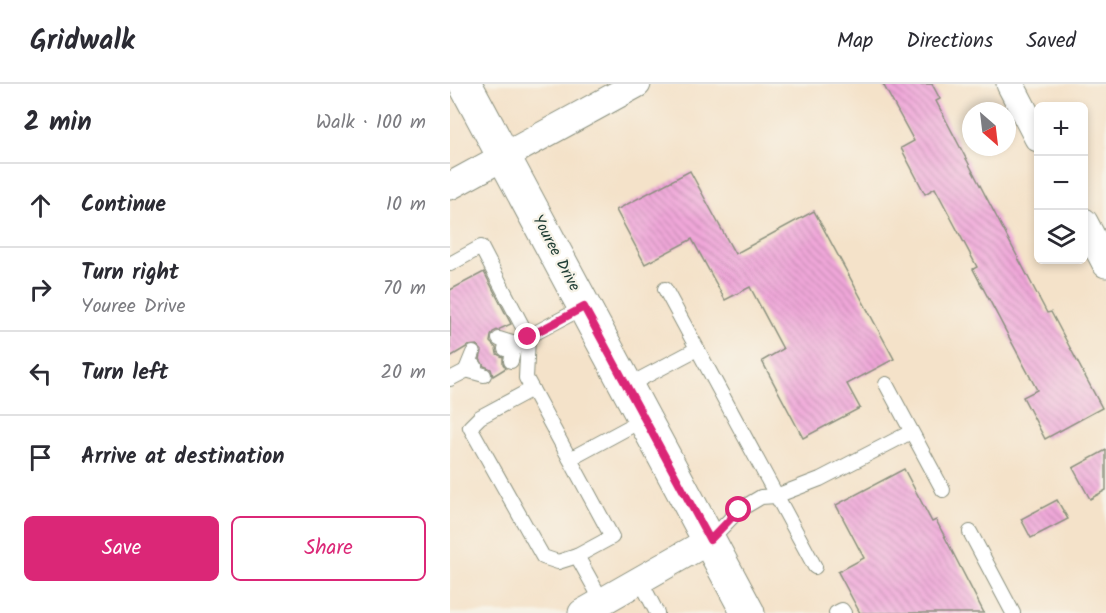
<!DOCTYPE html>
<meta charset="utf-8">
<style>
:root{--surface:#fff;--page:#f7f7f7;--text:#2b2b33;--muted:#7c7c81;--line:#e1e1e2;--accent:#db2777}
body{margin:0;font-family:Kalam,sans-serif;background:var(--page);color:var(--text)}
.controls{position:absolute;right:18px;top:18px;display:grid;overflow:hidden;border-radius:9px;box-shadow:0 3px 9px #0003}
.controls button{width:54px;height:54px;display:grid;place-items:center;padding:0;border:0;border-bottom:2px solid var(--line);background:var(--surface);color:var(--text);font:30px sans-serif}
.compass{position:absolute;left:512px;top:18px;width:54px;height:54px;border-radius:50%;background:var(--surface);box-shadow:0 3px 9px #0003;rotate:152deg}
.stop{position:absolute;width:18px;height:18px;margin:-14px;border:4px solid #db2777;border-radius:50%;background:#fff}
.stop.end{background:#db2777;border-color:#fff;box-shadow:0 2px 6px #0008}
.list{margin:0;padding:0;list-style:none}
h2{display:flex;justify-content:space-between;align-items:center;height:78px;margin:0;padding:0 24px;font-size:26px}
h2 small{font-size:20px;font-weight:400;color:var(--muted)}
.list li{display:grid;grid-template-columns:39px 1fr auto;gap:18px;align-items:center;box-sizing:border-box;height:84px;padding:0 24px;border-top:2px solid var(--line)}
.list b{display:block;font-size:22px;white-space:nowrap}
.list p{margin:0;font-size:20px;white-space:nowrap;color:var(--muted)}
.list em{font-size:20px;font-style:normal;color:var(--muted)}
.actions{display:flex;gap:12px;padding:18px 24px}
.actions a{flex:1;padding:14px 0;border:2px solid var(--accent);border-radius:9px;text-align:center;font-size:21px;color:var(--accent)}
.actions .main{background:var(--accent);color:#fff}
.icon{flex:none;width:33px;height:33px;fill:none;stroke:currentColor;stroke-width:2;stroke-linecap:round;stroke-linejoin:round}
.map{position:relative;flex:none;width:656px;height:529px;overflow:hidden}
header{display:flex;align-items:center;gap:36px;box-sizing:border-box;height:84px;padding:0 30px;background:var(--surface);border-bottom:2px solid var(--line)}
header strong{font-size:28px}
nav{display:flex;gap:33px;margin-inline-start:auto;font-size:21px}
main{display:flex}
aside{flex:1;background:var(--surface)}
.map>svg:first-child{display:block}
.building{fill:url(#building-back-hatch)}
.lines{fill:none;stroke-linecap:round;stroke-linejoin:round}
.lane-casing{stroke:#8a907e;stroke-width:16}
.street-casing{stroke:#8a907e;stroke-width:29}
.primary-casing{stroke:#8a907e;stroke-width:35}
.lane{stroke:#fff;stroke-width:14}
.street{stroke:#fff;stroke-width:27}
.primary{stroke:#fff;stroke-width:33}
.route{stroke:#db2777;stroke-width:8}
.labels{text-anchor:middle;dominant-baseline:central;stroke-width:4.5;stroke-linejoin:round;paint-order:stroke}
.street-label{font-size:16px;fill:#1f3d34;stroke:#f7f3e8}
</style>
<header>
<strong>Gridwalk</strong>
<nav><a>Map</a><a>Directions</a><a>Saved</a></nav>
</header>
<main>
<aside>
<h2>2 min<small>Walk · 100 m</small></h2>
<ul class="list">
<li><svg class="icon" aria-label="ahead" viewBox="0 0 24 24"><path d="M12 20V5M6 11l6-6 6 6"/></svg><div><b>Continue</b></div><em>10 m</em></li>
<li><svg class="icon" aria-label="right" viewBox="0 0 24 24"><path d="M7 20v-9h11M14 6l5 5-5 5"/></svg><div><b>Turn right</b><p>Youree Drive</p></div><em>70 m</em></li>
<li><svg class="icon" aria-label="left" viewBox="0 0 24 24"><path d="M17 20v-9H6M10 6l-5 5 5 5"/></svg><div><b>Turn left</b></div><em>20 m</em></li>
<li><svg class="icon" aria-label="arrive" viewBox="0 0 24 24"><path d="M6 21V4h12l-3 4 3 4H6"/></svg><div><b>Arrive at destination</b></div></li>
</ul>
<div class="actions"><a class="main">Save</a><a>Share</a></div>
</aside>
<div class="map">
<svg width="656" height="529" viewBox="0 0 656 529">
<defs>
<pattern id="building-back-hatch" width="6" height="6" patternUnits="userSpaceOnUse" patternTransform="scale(1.5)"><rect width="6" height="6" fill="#f0a7d9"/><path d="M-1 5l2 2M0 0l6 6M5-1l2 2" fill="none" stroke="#c289b1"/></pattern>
</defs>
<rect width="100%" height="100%" fill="#f7f3e8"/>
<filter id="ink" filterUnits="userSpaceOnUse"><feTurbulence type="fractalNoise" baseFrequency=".0167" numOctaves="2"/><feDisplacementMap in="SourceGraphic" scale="12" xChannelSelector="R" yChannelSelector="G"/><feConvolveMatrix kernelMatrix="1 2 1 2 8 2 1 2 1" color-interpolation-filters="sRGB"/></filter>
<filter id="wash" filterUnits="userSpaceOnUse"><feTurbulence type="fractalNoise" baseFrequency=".008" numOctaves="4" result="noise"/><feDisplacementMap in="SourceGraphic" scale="24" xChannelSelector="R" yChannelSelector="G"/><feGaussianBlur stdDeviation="1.35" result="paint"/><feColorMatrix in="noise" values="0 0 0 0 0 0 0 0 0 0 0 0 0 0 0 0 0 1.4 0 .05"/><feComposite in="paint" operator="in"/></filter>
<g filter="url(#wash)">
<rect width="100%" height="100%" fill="#f4e2c9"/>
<g id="blocks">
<!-- building -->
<g class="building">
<polygon points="433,0 482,0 490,15 486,17 555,149 597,229 601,228 652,324 595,355 573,313 587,306 523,185 527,183 485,104 475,110 451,64 464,57"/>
<polygon points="240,87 285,170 364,127 444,275 397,300 410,324 353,354 312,277 333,265 300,203 275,216 242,155 195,180 166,126"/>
<polygon points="34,188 61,240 43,248 41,252 40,258 46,264 47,270 53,273 53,280 56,284 43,292 41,285 34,282 30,275 32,267 27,261 18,262 0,273 0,206"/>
<polygon points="656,366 656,406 640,415 623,384"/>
<polygon points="454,385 482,438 486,436 534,529 410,529 388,488 414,474 386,421"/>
<polygon points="607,416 618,435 581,454 571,435"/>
</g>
</g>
</g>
<g filter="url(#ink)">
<use href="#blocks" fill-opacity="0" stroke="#8a907e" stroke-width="1.5"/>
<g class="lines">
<defs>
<g id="lane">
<polyline points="0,180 31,163 78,253 76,294 162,453 127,472 152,517"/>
<polyline points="215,205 365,483"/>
<polyline points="49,255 65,260 61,277"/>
<polyline points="55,265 134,223"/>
<polyline points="23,269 16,286 34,291"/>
<polyline points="0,295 25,282"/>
<polyline points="436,300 493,406"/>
<polyline points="177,302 247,265"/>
<polyline points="82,305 30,333 20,343 93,473 108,478 127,472"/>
<polyline points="120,375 194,335"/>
<polyline points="520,448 563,529"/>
<polyline points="260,456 289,426 311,413 326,412 370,395 461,348"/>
<polyline points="190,496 207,529"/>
<polyline points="386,529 392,526 394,529"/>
</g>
<g id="street">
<polyline points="560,0 588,54"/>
<polyline points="0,102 187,0"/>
<polyline points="634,138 656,180"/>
<polyline points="132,529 260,456"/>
</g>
<polyline id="primary" points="15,0 298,529"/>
</defs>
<!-- lane casing -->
<use href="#lane" class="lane-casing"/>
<!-- street casing -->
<use href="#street" class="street-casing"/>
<!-- primary casing -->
<use href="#primary" class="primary-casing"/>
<!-- lane -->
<use href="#lane" class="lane"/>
<!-- street -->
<use href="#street" class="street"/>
<!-- primary -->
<use href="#primary" class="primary"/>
</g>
</g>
<g class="lines" filter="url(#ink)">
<!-- route -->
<polyline class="route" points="78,253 134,223 260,456 289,426"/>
</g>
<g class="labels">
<!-- street labels -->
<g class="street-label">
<text transform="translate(106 169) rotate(62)">Youree Drive</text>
</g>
</g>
</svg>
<div class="controls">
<button>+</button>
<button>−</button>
<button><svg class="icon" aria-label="layers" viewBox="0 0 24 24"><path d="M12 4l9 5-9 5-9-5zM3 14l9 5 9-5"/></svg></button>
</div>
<svg class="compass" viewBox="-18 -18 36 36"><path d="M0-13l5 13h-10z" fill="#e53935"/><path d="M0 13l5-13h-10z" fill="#7c7c81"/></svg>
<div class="stop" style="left:289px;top:426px"></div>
<div class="stop end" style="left:78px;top:253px"></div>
</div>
</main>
